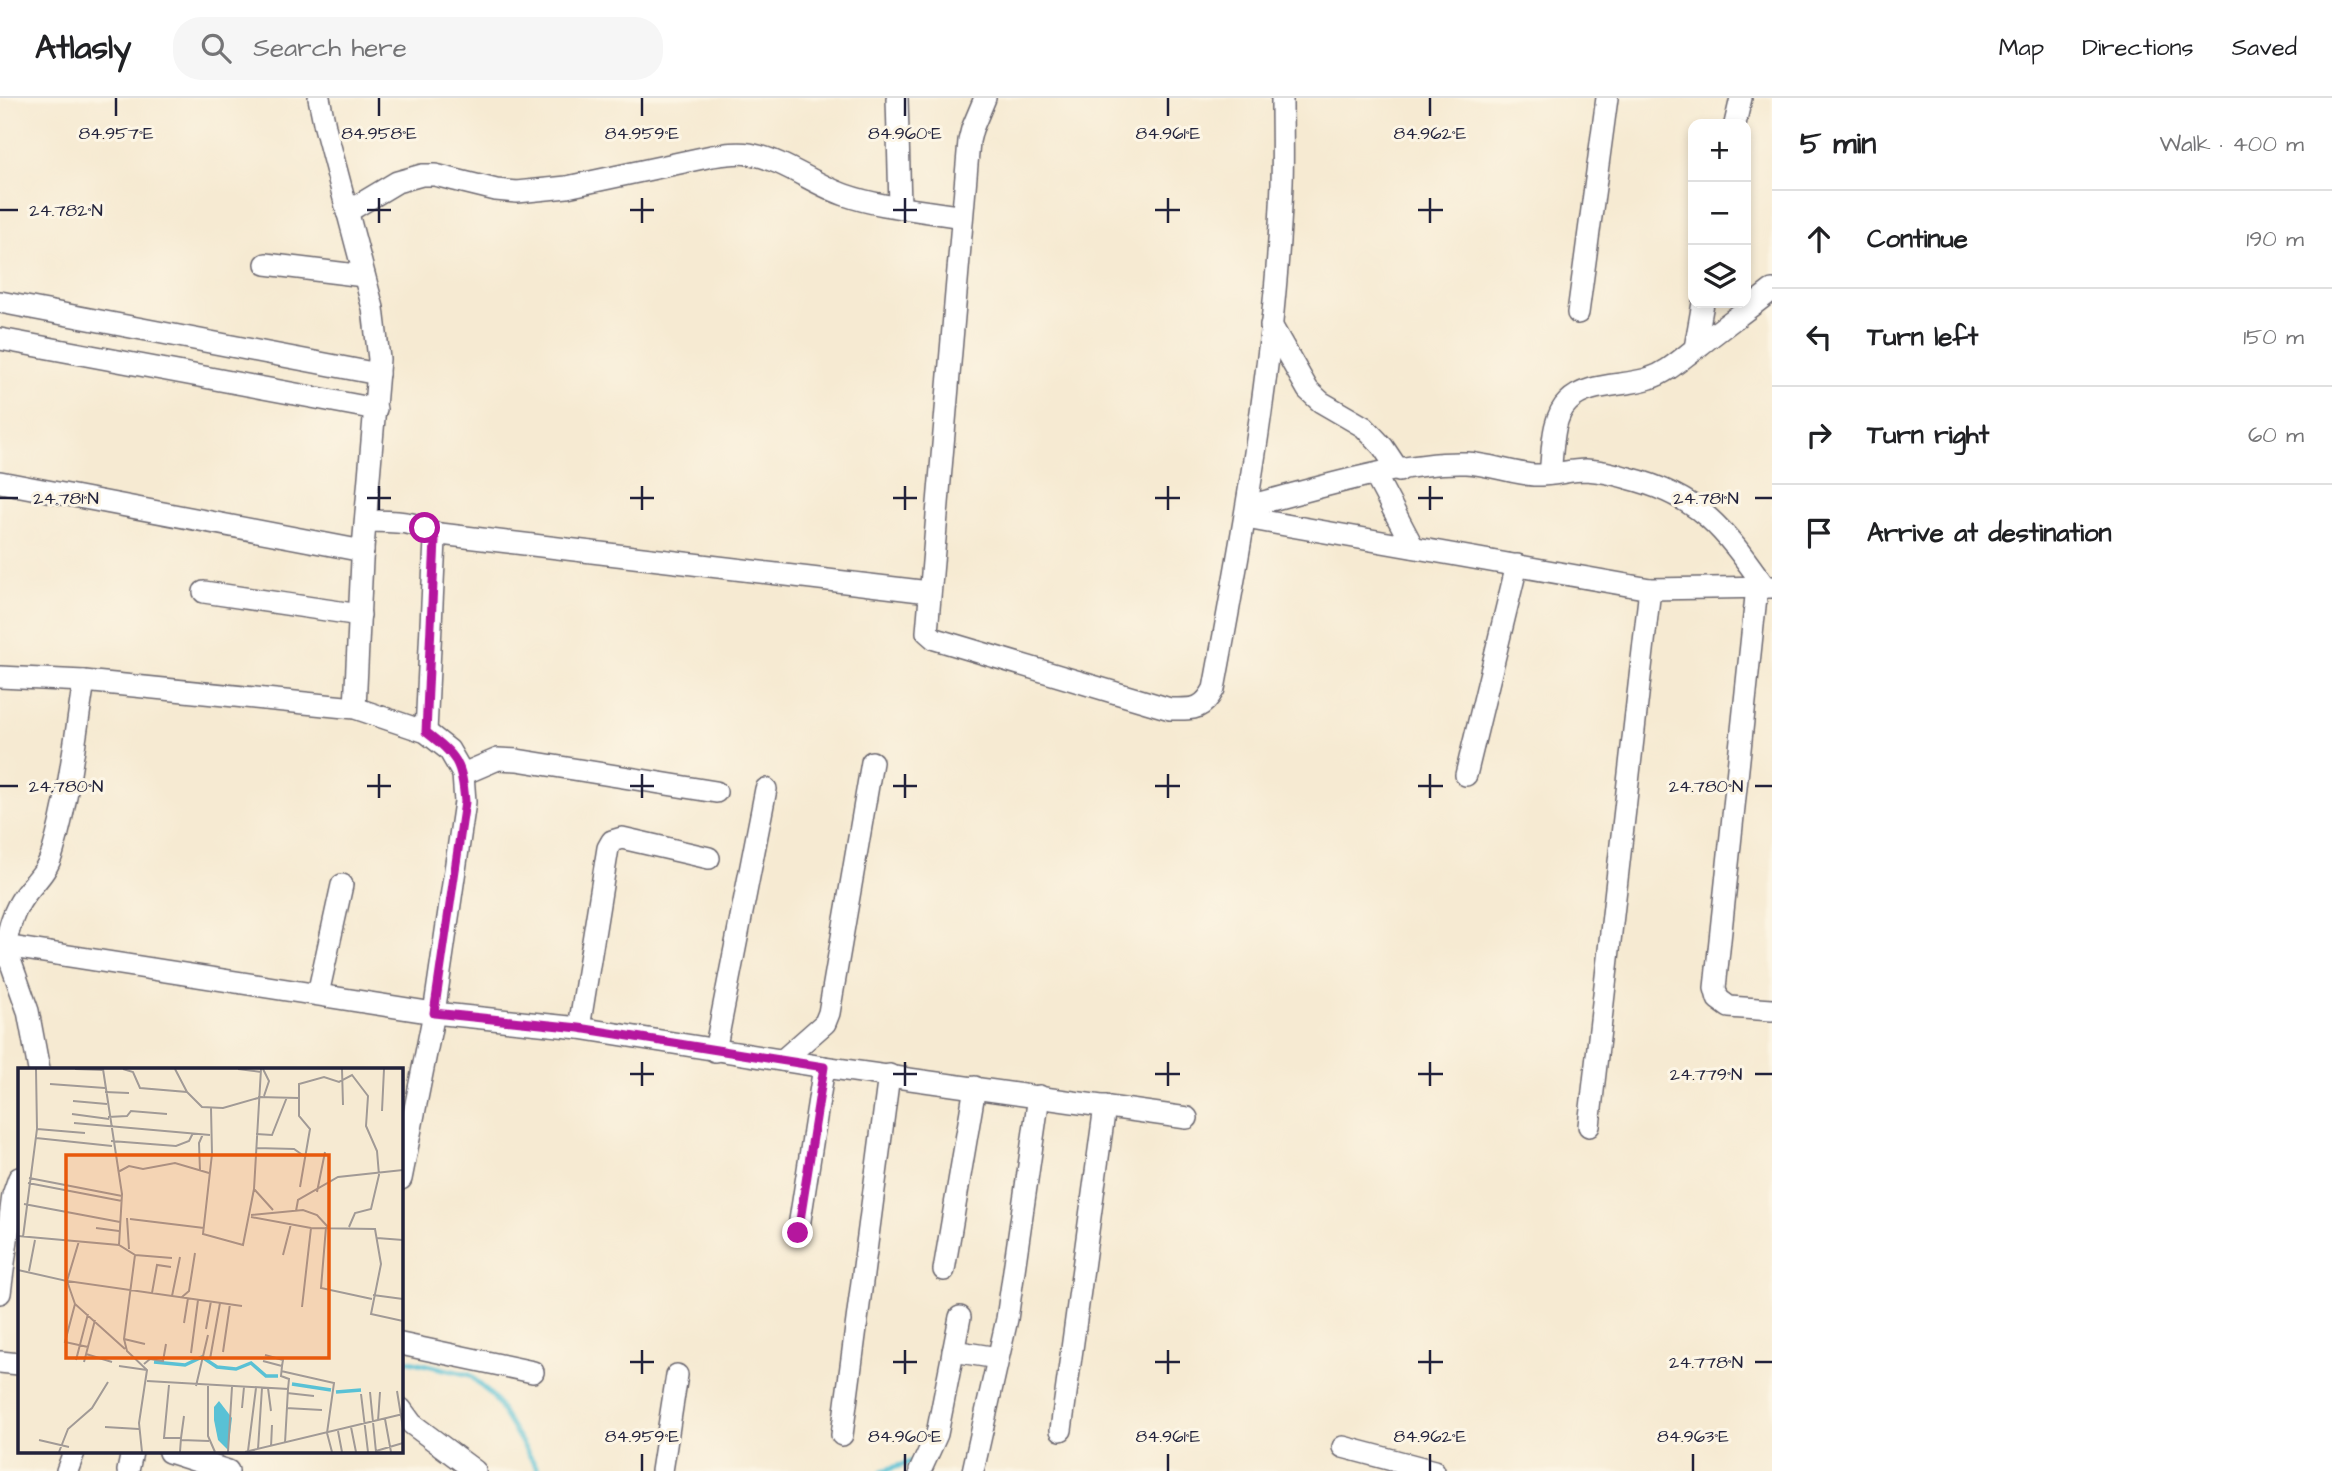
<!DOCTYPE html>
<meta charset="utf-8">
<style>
:root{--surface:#fff;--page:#f6f6f6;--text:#202124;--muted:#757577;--line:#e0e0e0}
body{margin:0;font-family:"Architects Daughter",sans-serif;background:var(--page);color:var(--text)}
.controls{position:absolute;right:21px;top:21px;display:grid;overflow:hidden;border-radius:14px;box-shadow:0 4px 10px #0003}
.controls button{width:63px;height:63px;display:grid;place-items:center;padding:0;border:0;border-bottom:2px solid var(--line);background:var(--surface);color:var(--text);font:35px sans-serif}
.stop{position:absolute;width:21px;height:21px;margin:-16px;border:5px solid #b5179e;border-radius:50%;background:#fff}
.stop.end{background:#b5179e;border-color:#fff;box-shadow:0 2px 7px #0008}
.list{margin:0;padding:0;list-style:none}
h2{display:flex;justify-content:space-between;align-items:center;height:91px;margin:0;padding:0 28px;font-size:30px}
h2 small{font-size:23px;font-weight:400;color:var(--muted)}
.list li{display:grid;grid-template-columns:46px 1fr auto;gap:21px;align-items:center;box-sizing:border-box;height:98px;padding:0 28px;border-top:2px solid var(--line)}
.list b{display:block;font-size:26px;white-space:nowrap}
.list em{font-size:23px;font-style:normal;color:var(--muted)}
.icon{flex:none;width:38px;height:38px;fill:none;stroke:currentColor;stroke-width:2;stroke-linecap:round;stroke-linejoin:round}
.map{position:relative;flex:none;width:1772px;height:1373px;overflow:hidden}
header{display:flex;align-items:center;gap:42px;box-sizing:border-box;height:98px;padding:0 35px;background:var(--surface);border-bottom:2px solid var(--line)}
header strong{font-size:33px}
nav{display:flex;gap:38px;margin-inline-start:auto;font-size:24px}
.search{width:490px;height:63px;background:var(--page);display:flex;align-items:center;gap:18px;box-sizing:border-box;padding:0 24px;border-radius:28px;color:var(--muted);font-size:26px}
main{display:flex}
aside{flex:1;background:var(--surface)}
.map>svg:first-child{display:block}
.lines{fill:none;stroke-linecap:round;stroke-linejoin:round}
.stream{stroke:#59c1d5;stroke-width:5}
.street-casing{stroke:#6c6870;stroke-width:24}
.street{stroke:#fff;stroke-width:21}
.route{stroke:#b5179e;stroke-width:9}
.ticks{fill:none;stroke:#22223b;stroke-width:2.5}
.inset-river{fill:none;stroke:#59c1d5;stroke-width:3.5}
.inset-road{fill:none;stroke:#a19a96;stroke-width:2}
.view{fill:#e8590c;fill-opacity:0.15;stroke:#e8590c;stroke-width:3.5}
.inset-edge{fill:none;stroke:#22223b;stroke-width:3.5}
.ticks-label{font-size:18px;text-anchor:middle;fill:#22223b;stroke:#fcf5e5;stroke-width:6;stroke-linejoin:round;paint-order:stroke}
</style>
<header>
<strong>Atlasly</strong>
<div class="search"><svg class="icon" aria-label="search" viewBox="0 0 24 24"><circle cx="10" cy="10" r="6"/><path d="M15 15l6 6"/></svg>Search here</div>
<nav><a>Map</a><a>Directions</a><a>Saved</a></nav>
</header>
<main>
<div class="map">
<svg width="1772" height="1373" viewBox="0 0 1772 1373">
<rect width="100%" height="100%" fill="#fcf5e5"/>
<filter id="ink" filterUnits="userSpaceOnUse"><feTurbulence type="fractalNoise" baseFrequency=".0143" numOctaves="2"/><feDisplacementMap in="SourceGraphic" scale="14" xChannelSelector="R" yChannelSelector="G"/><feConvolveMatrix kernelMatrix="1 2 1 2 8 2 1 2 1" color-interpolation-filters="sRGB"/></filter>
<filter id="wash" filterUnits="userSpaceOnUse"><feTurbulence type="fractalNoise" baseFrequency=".00686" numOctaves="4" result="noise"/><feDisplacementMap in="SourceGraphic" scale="28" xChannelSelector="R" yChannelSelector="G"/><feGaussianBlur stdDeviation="1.57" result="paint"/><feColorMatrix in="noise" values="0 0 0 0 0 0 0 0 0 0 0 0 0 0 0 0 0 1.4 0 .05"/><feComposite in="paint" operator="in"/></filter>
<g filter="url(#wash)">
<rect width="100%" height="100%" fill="#f6ead2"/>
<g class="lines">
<!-- stream -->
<g class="stream">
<polyline points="401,1261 470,1277 494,1300 539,1373"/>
<polyline points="882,1373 914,1363 919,1366"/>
</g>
</g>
</g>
<g filter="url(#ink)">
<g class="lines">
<defs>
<g id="street">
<polyline points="319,0 325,29 373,210 379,261 362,462 355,610"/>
<polyline points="897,0 900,108"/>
<path d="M985 0 972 31 969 43 927 534 935 541 1170 611C1193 611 1202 613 1214 591 1245 424 1276 255 1282 85 1283 57 1282 28 1282 0"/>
<polyline points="1735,26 1741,0"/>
<path d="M347 114 397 84 422 77H435L496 92 517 94 567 89 712 58C725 56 738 54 750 56 784 62 813 86 845 97 882 110 924 112 962 119"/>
<polyline points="266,166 364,178"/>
<polyline points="0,204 378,276"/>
<polyline points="1578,215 1607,0"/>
<polyline points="1271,227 1308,292 1321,304 1364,329 1383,349 1399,373"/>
<polyline points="0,241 376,311"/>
<polyline points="1695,250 1703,205"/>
<path d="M1550 376C1553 354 1551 320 1568 304 1587 284 1625 289 1650 280 1669 274 1683 259 1699 248 1723 229 1748 211 1772 192"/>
<polyline points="1375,377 1413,449"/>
<polyline points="0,384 363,453"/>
<path d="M1248 408C1313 392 1400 363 1466 365 1489 366 1511 375 1534 377 1551 378 1569 372 1586 372 1601 373 1615 376 1628 380 1700 398 1724 431 1765 489"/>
<polyline points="1246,420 1650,491 1772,489"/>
<path d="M366 423C387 424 424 420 435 442L426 634"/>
<polyline points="432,435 929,494"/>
<polyline points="1757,489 1715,890 1718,901 1729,909 1772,912"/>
<polyline points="204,494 360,517"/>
<polyline points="0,579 84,583 355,610 426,634 449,652 463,676 465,704 434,915 401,1081"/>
<path d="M84 583C75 639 69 699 53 753 47 774 36 782 24 798 13 813 9 830 5 848L434 915 579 930 824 969 1187 1020"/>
<polyline points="463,676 498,661 517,662 716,694"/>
<polyline points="1466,677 1517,467"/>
<polyline points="0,846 5,848 28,913 39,972"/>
<polyline points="318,896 342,787"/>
<polyline points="579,930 608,750 612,743 622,740 709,760"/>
<polyline points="715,953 766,691"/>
<polyline points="783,962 825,925 829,915 872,664"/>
<polyline points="1589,1028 1650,491"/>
<polyline points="798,1135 824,969"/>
<polyline points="944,1172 975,989"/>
<polyline points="0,1195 13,1097 19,1080"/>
<polyline points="401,1246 533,1274"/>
<polyline points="953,1253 998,1260"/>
<polyline points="0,1264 19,1266"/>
<polyline points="401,1311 412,1326 475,1373"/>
<polyline points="1061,1332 1105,1008"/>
<polyline points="842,1337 889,977"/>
<polyline points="1343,1349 1434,1373"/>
<polyline points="169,1354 228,1373"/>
<polyline points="67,1373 74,1354"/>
<polyline points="128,1373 132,1354"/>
<polyline points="662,1373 677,1277"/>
<polyline points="920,1373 937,1336 960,1219"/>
<polyline points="973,1373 1007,1221 1039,998"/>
</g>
</defs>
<!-- street casing -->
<use href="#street" class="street-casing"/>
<!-- street -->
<use href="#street" class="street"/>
</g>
</g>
<g class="lines" filter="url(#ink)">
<!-- route -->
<path class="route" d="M425 430 435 442 426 634C457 658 462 664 465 704L434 915 579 930 824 969 798 1135"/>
</g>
<!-- ticks -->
<path class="ticks" d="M116 0V18M379 0V18M642 0V18M905 0V18M1168 0V18M1430 0V18M379 100V125M642 100V125M905 100V125M1168 100V125M1430 100V125M0 112H18M367 112H391M630 112H654M893 112H917M1155 112H1180M1418 112H1443M379 388V412M642 388V412M905 388V412M1168 388V412M1430 388V412M0 400H18M367 400H391M630 400H654M893 400H917M1155 400H1180M1418 400H1443M1755 400H1772M379 676V700M642 676V700M905 676V700M1168 676V700M1430 676V700M0 688H18M367 688H391M630 688H654M893 688H917M1155 688H1180M1418 688H1443M1755 688H1772M642 964V988M905 964V988M1168 964V988M1430 964V988M630 976H654M893 976H917M1155 976H1180M1418 976H1443M1755 976H1772M642 1252V1276M905 1252V1276M1168 1252V1276M1430 1252V1276M630 1264H654M893 1264H917M1155 1264H1180M1418 1264H1443M1755 1264H1772M642 1356V1373M905 1356V1373M1168 1356V1373M1430 1356V1373M1693 1356V1373"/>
<!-- overview -->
<g transform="translate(18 970)">
<rect width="385" height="385" fill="#f6ead2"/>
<path d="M201 333 214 350 210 382 200 372 196 352V339Z" fill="#59c1d5"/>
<path class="inset-river" d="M136 294 167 297 184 289 199 299 218 301 233 295 248 308H260M274 316 313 322M318 324 343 322"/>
<path class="inset-road" d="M57 1 85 2M85 1 104 126 101 177M105 1 115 4 122 20 169 24 184 39 205 40 240 30M157 1 169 24M220 1 243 4M245 1 251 13 246 28M324 1 325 37M32 16 87 20M87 24 111 25M240 29 281 30M55 33 89 36M193 40 194 86 185 166 225 177 236 121 243 1M364 43 366 1M54 46 91 51M90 49 109 48 113 43 149 46M56 55 192 67M19 61 67 65M238 66 254 67 269 29M18 70 94 78M93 73 158 78 171 73 175 65M238 80 276 81 286 88M182 103 181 75 185 66M100 104 111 98 125 101 157 95 191 105M11 110 104 128M10 115 104 133M282 119 292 61 281 48V16L306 9 321 14 334 7 350 28 348 58 359 83 361 107 353 141 337 145 331 159M236 121 255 142M299 124 307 84M6 136 102 154M278 143 280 132 320 109 385 102M233 147 285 142 299 147 310 159M233 149 293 160 357 161 363 196 353 246 385 253M109 150 111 181M112 151 186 160M308 159 303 220 354 231M78 160 101 163M0 168 101 177 117 187 106 271 109 283 129 302 121 355 124 384M5 169 19 61 18 1M359 170 385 172M61 173 49 213 224 238M117 187 154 190M265 187 273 156M0 202 49 213 57 236 107 281M11 203 17 172M134 225 139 197 153 199M355 227 385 231M154 228 162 189M164 229 171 223 177 185M57 236 47 274 70 279M284 239 293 160M166 255 170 230M188 261 193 233M106 271 127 276M205 284 212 236M173 285 180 232M68 286 94 294M247 287 265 292 264 298M192 291 202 235M58 292 70 246M245 293 264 298 263 308 271 311 270 321M66 294 77 252M126 296 132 291 145 293 148 276M101 298 129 302M263 303 316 315 309 365 314 384M129 313 270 321 267 375M151 317 146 370H163L162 384M178 318 190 267M190 318V368L197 384M250 320 253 343M379 323 385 360M352 324 358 384M269 325 296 328M343 326 350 384M224 340 226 319M268 340 304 342M367 351 373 384M360 353 362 324M87 359 121 361M333 359 338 384M320 363 324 384M163 370 166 348M21 372 51 379M163 372 191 373M253 379 254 357M240 381 244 320M230 383 238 320M358 383 385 375M41 384 50 361 74 340 90 314M210 384 214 319M227 384 385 346"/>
<path class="view" d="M48 87H311V290H48Z"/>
<rect width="385" height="385" class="inset-edge"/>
</g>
<g class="ticks-label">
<text x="116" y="41">84.957°E</text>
<text x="379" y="41">84.958°E</text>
<text x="642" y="41">84.959°E</text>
<text x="905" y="41">84.960°E</text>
<text x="1168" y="41">84.961°E</text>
<text x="1430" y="41">84.962°E</text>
<text x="66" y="118">24.782°N</text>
<text x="66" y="406">24.781°N</text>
<text x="1706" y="406">24.781°N</text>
<text x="66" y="694">24.780°N</text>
<text x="1706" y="694">24.780°N</text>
<text x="1706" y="982">24.779°N</text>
<text x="1706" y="1270">24.778°N</text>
<text x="642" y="1344">84.959°E</text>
<text x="905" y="1344">84.960°E</text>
<text x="1168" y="1344">84.961°E</text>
<text x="1430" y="1344">84.962°E</text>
<text x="1693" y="1344">84.963°E</text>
</g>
</svg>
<div class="controls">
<button>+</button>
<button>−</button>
<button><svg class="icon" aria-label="layers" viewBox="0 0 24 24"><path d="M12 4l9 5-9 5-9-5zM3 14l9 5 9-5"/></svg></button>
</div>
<div class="stop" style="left:425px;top:430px"></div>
<div class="stop end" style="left:798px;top:1135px"></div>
</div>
<aside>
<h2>5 min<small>Walk · 400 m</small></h2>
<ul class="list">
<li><svg class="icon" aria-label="ahead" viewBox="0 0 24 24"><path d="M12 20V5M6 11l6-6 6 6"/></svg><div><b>Continue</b></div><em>190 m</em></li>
<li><svg class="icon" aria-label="left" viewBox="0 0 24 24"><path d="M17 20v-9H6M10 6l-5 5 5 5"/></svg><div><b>Turn left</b></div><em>150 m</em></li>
<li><svg class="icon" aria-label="right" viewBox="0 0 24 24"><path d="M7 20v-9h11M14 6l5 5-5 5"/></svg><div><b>Turn right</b></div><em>60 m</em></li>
<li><svg class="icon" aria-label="arrive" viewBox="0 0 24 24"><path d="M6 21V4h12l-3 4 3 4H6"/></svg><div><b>Arrive at destination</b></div></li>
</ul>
</aside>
</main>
